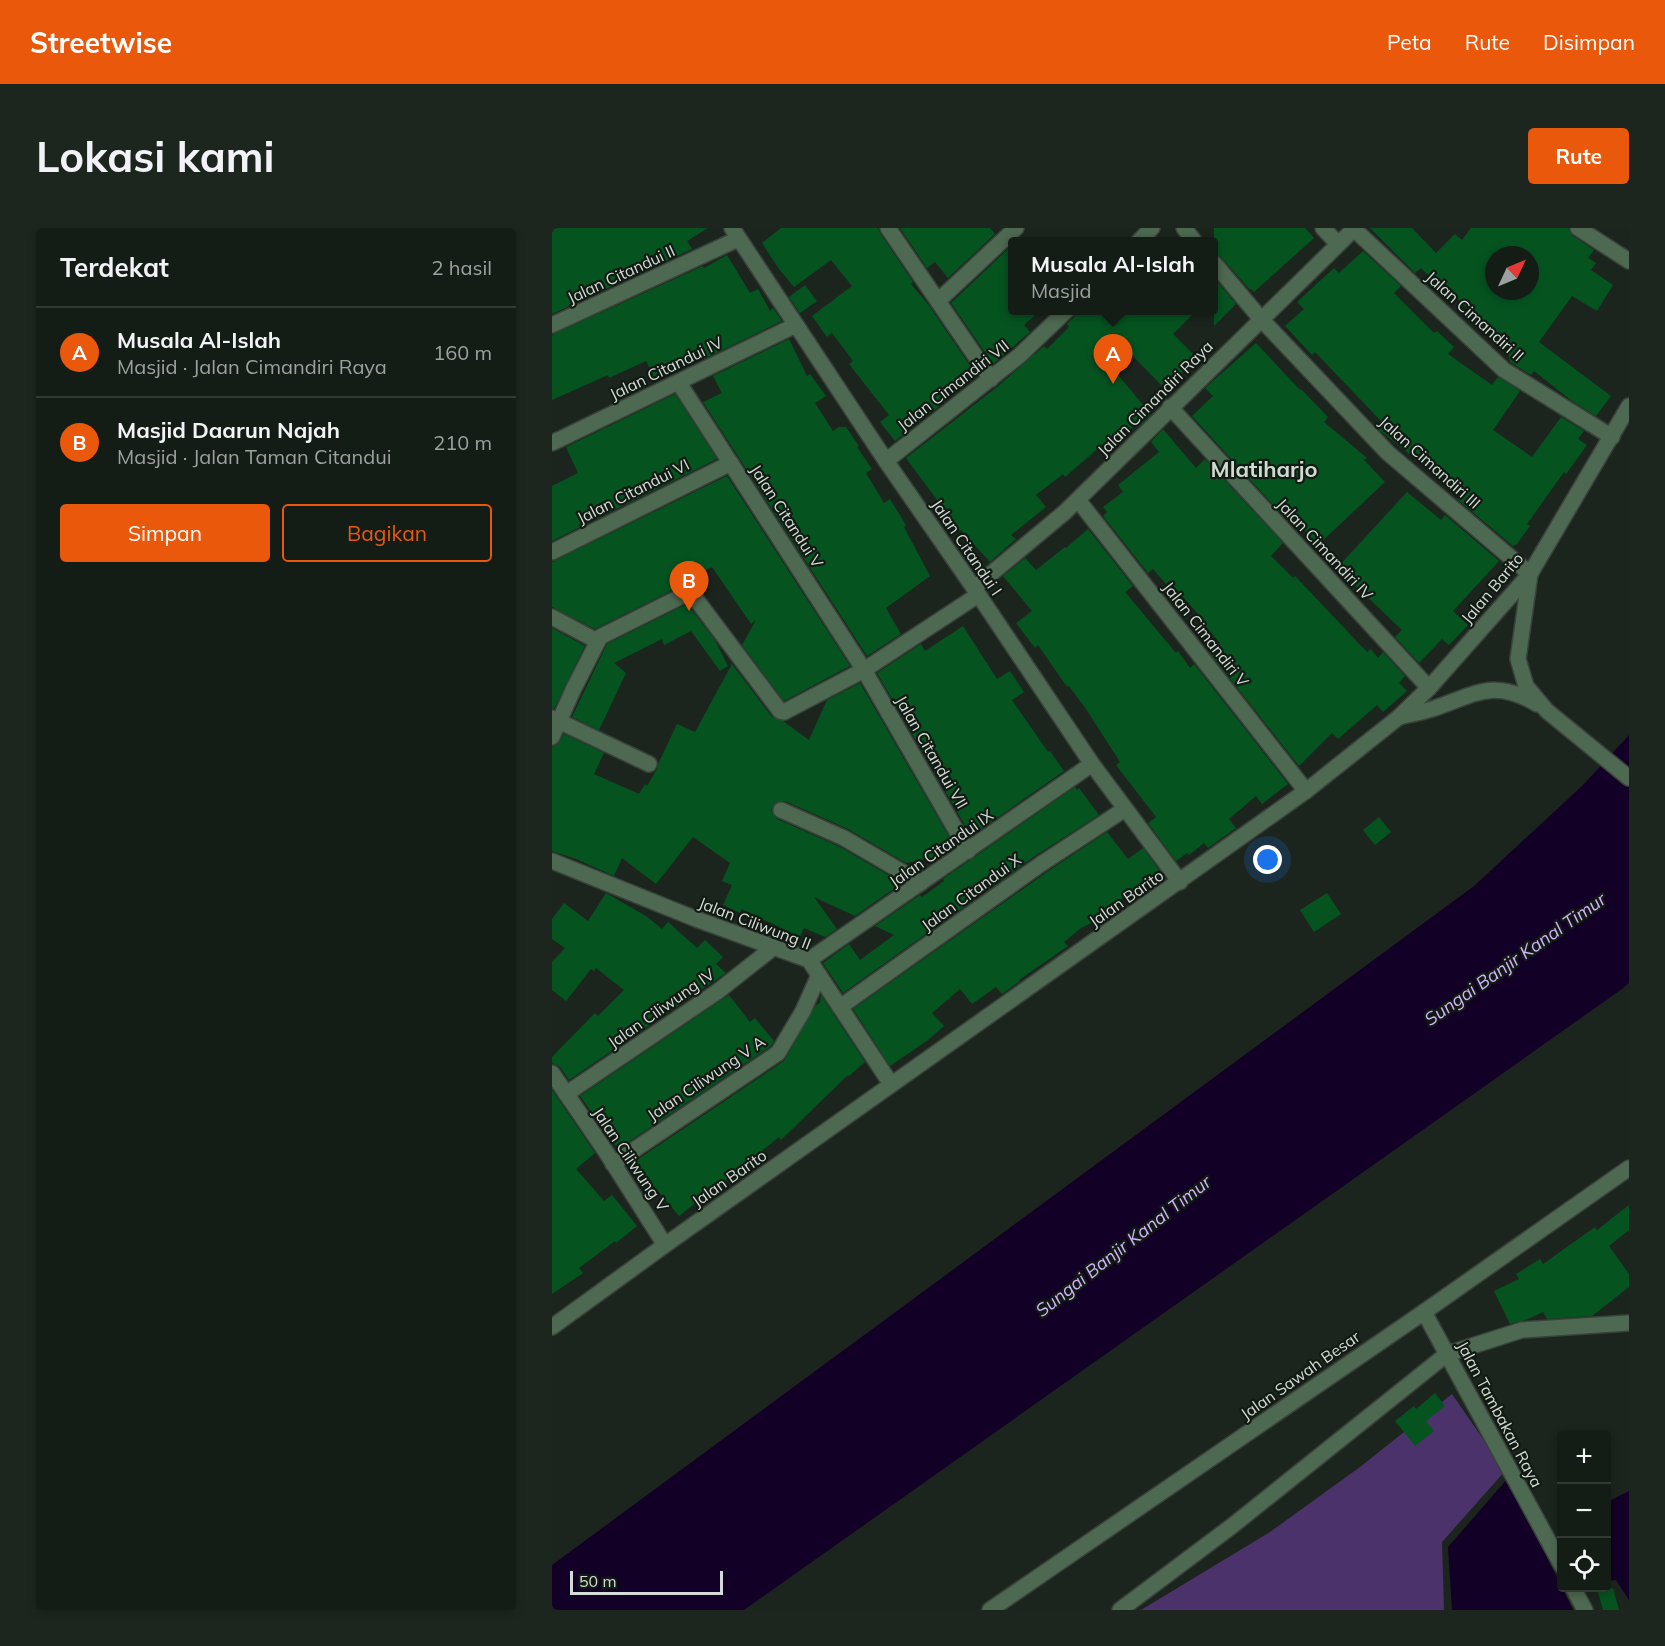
<!DOCTYPE html>
<html lang="id">
<meta charset="utf-8">
<style>
:root{--surface:#141c16;--page:#1d251f;--text:#f1f3f6;--muted:#9da1a1;--line:#333a35;--accent:#ea580c}
body{margin:0;font-family:Mulish,sans-serif;background:var(--page);color:var(--text)}
.controls{position:absolute;right:18px;bottom:18px;display:grid;overflow:hidden;border-radius:6px;box-shadow:0 3px 9px #0003}
.controls button{width:54px;height:54px;display:grid;place-items:center;padding:0;border:0;border-bottom:2px solid var(--line);background:var(--surface);color:var(--text);font:30px sans-serif}
.compass{position:absolute;left:933px;top:18px;width:54px;height:54px;border-radius:50%;background:var(--surface);box-shadow:0 3px 9px #0003;rotate:46deg}
.scale{position:absolute;left:18px;bottom:15px;width:153px;box-sizing:border-box;padding-left:6px;border:3px solid #d5dbd6;border-top:0;font-size:16px;line-height:21px;white-space:nowrap;color:#d5dbd6;-webkit-text-stroke:4px #121b13;paint-order:stroke}
.you{position:absolute;left:716px;top:632px;width:21px;height:21px;margin:-15px;border:4px solid #fff;border-radius:50%;background:#1a73e8;box-shadow:0 0 0 9px #1a73e833}
.badge{display:grid;place-items:center;width:39px;height:39px;border-radius:50%;background:var(--accent);color:#fff;font-size:20px;font-weight:700}
.pin{position:absolute;translate:-50% -50px;filter:drop-shadow(0 2px 3px #0008)}
.pin::after{content:'';position:absolute;top:32px;width:21px;height:18px;background:inherit;clip-path:polygon(0 0,100% 0,50% 100%)}
.popup{position:absolute;left:456px;top:9px;width:210px;height:78px;box-sizing:border-box;display:grid;place-content:center;border-radius:6px;background:var(--surface);filter:drop-shadow(0 2px 4px #0005);font-size:20px;white-space:nowrap;color:var(--muted)}
.popup b{font-size:22px;color:var(--text)}
.popup::after{content:'';position:absolute;left:50%;top:100%;margin-left:-12px;border:12px solid transparent;border-top-color:var(--surface)}
.list{margin:0;padding:0;list-style:none}
h2{display:flex;justify-content:space-between;align-items:center;height:78px;margin:0;padding:0 24px;font-size:26px}
h2 small{font-size:20px;font-weight:400;color:var(--muted)}
.list li{display:grid;grid-template-columns:39px 1fr auto;gap:18px;align-items:center;box-sizing:border-box;height:90px;padding:0 24px;border-top:2px solid var(--line)}
.list b{display:block;font-size:22px;white-space:nowrap}
.list p{margin:0;font-size:20px;white-space:nowrap;color:var(--muted)}
.list em{font-size:20px;font-style:normal;color:var(--muted)}
.actions{display:flex;gap:12px;padding:18px 24px}
.actions a{flex:1;padding:14px 0;border:2px solid var(--accent);border-radius:6px;text-align:center;font-size:21px;color:var(--accent)}
.actions .main{background:var(--accent);color:#fff}
.icon{flex:none;width:33px;height:33px;fill:none;stroke:currentColor;stroke-width:2;stroke-linecap:round;stroke-linejoin:round}
.map{position:relative;flex:none;width:1077px;height:1382px;overflow:hidden;border-radius:6px}
header{display:flex;align-items:center;gap:36px;box-sizing:border-box;height:84px;padding:0 30px;background:var(--accent);color:#fff}
header strong{font-size:28px}
nav{display:flex;gap:33px;margin-inline-start:auto;font-size:21px}
.intro{display:flex;align-items:center;justify-content:space-between;box-sizing:border-box;height:144px;padding:0 36px}
h1{margin:0;font-size:42px}
.button{padding:15px 27px;border-radius:6px;background:var(--accent);color:#fff;font-size:21px;font-weight:700}
main{display:flex;gap:36px;padding:0 36px}
aside{flex:1;background:var(--surface);border-radius:6px;box-shadow:0 3px 9px #0003}
.map>svg:first-child{display:block}
.green{fill:#4c326a}
.water{fill:#130027}
.building{fill:#055420;fill-rule:evenodd}
.lines{fill:none;stroke-linecap:round;stroke-linejoin:round}
.minor-casing{stroke:#39423b;stroke-width:18}
.tertiary-casing{stroke:#39423b;stroke-width:18}
.minor{stroke:#4e6951;stroke-width:15}
.tertiary{stroke:#4e6951;stroke-width:15}
.labels{text-anchor:middle;dominant-baseline:central;stroke-width:4.5;stroke-linejoin:round;paint-order:stroke}
.street-label{font-size:16px;fill:#d5dbd6;stroke:#121b13}
.water-label{font-size:18px;font-style:italic;fill:#d3b2ff;stroke:#121b13}
.district-label{font-size:22px;font-weight:bold;fill:#cfdbd0;stroke:#121b13}
</style>
<header>
<strong>Streetwise</strong>
<nav><a>Peta</a><a>Rute</a><a>Disimpan</a></nav>
</header>
<div class="intro"><h1>Lokasi kami</h1><a class="button">Rute</a></div>
<main>
<aside>
<h2>Terdekat<small>2 hasil</small></h2>
<ul class="list">
<li><span class="badge">A</span><div><b>Musala Al-Islah</b><p>Masjid · Jalan Cimandiri Raya</p></div><em>160 m</em></li>
<li><span class="badge">B</span><div><b>Masjid Daarun Najah</b><p>Masjid · Jalan Taman Citandui</p></div><em>210 m</em></li>
</ul>
<div class="actions"><a class="main">Simpan</a><a>Bagikan</a></div>
</aside>
<div class="map">
<svg width="1077" height="1382" viewBox="0 0 1077 1382">
<rect width="100%" height="100%" fill="#1b251d"/>
<!-- green -->
<polygon class="green" points="900,1166 953,1243 890,1314 892,1382 589,1382 718,1304 808,1239"/>
<!-- water -->
<g class="water">
<polygon points="1077,507 1077,755 1070,761 192,1382 0,1382 0,1337 922,658 1030,558"/>
<polygon points="956,1250 1021,1382 900,1382 896,1319"/>
<polygon points="1077,1263 1077,1372 1064,1352 1054,1353 1055,1274"/>
</g>
<!-- building -->
<g class="building">
<polygon points="0,0 156,0 135,13 140,21 0,86"/>
<polygon points="229,0 326,0 328,5 361,54 359,56 376,76 425,148 343,213 328,194 337,187 297,136 301,133 280,105 275,109 260,88 300,58 279,32 242,59 227,41 210,15"/>
<polygon points="348,0 438,0 443,6 396,50 383,34 375,40"/>
<polygon points="662,0 753,0 762,10 702,64 699,61 698,62 669,29 662,25"/>
<path d="M818 0H860L884 25 903 6 910 12 919 0H1016L1021 8 1042 22 1036 30 1044 35 1039 42 1061 57 1045 83 1020 68 987 114 1059 168 1044 188 1020 173 982 143 979 147 958 134 957 127 919 95 924 89 901 66 886 54 885 56 869 40 863 45ZM942 27H978V63H942Z"/>
<polygon points="456,21 460,27 460,82 489,82 472,97 478,104 441,136 399,75"/>
<polygon points="811,23 849,58 842,65 882,105 885,103 902,119 896,126 940,157 946,149 968,163 941,202 980,229 1009,189 1032,203 1026,211 1035,217 1014,246 1012,244 975,296 978,298 965,316 961,318 905,271 908,266 827,202 824,198 829,193 763,124 760,127 733,98 752,81 745,74 782,40 787,45"/>
<polygon points="175,27 198,65 206,61 218,83 221,80 230,93 152,131 151,128 103,151 94,133 57,150 56,147 0,172 0,107 151,38 152,40"/>
<polygon points="662,50 684,76 662,98"/>
<polygon points="253,57 265,73 248,85 237,69"/>
<polygon points="524,82 645,82 621,106 645,130 613,161 572,119 555,134 599,186 586,199 584,196 569,210 565,204 513,249 511,246 484,267 494,279 459,307 464,311 438,334 409,302 408,303 354,230 445,159 492,118 495,121 517,99 515,96 522,89"/>
<polygon points="237,111 255,148 258,146 274,168 263,175 281,203 287,199 294,199 307,218 305,219 320,241 314,245 332,275 338,271 354,297 352,299 378,348 334,380 349,406 315,428 151,174 170,165 161,148"/>
<polygon points="704,115 748,162 749,161 776,189 772,194 815,230 812,232 833,254 766,317 748,298 744,302 640,188 661,168 653,160"/>
<polygon points="123,166 165,231 0,313 0,258 26,245 14,219"/>
<polygon points="611,201 644,240 653,231 731,315 719,328 741,350 743,348 815,424 819,421 826,430 831,424 853,448 847,455 855,463 831,484 825,477 786,511 780,505 747,538 657,424 668,415 652,396 654,395 617,353 614,356 601,341 596,345 551,288 555,284 551,279 571,264 566,257 607,224 599,214"/>
<polygon points="175,248 298,438 232,473 190,417 204,392 199,396 160,339 132,354 133,356 43,401 0,379 0,334"/>
<polygon points="855,264 889,292 893,287 947,333 901,383 916,397 897,417 890,411 867,435 843,409 850,402 785,340"/>
<polygon points="536,301 581,358 573,364 624,425 626,423 638,440 642,436 736,556 710,576 704,568 677,591 684,600 656,620 652,615 637,627 635,625 624,633 596,595 604,589 564,537 568,534 534,481 517,458 515,459 486,417 483,420 464,395 480,383 451,348 473,330 484,342 513,319 514,320"/>
<polygon points="135,376 163,412 176,438 168,443 139,403 112,417 110,411 62,435 74,445 47,502 20,489 55,416"/>
<polygon points="411,398 445,451 458,443 472,464 460,472 496,524 498,523 512,543 419,608 325,445 369,416 373,423"/>
<polygon points="0,400 33,418 2,481 0,480"/>
<polygon points="180,436 220,489 231,493 257,512 275,472 308,455 403,619 381,635 378,630 354,635 296,601 233,573 224,574 219,582 225,591 288,619 350,655 303,688 262,669 285,701 273,709 252,700 248,709 190,681 188,685 171,677 180,657 170,653 178,635 141,609 104,656 70,630 62,648 24,631 0,623 0,519 6,516 12,506 52,525 42,546 87,566 93,556 95,558 105,541 107,534 125,496 143,504"/>
<polygon points="523,559 525,562 527,560 547,587 483,628 291,765 271,735 297,716 308,732 342,707 323,698 368,667 370,669 392,653 391,651"/>
<polygon points="827,589 839,604 823,617 811,602"/>
<polygon points="555,604 576,631 591,620 607,642 564,675 567,678 546,695 544,693 529,700 512,714 516,718 467,752 468,753 450,766 444,759 420,776 408,761 380,785 392,798 376,812 338,838 301,781 495,644"/>
<polygon points="54,665 94,688 110,701 116,694 145,720 153,712 171,729 164,736 174,745 17,852 8,839 0,835 0,829 43,785 46,788 72,762 44,740 42,743 39,741 14,773 0,762 0,734 13,720 0,711 0,691 12,675 36,693"/>
<polygon points="775,665 789,686 762,704 748,682"/>
<polygon points="177,767 198,794 203,790 222,813 219,818 66,921 28,868"/>
<polygon points="269,767 313,834 297,848 296,847 229,912 227,909 157,966 156,965 127,988 82,934 232,833 264,777 268,775"/>
<polygon points="0,862 43,925 24,941 52,973 60,967 85,998 64,1015 63,1013 27,1040 31,1045 0,1066"/>
<polygon points="1077,977 1077,1002 1057,1018 1077,1046 1077,1059 1040,1088 995,1091 991,1084 974,1092 958,1096 942,1063 967,1051 964,1046 988,1031 991,1036 1043,999 1045,1002"/>
<polygon points="883,1165 893,1178 874,1193 882,1203 863,1218 843,1193 862,1178 864,1181"/>
<polygon points="1061,1360 1067,1382 1051,1382 1046,1364"/>
</g>
<g class="lines">
<defs>
<g id="minor">
<polyline points="180,0 334,233 422,360 540,536 628,654"/>
<polyline points="336,0 439,151"/>
<polyline points="632,0 643,14"/>
<polyline points="771,0 786,16"/>
<polyline points="1026,0 1077,33"/>
<polyline points="802,1 952,142 1060,209"/>
<polyline points="586,14 600,0"/>
<polyline points="662,35 709,91 836,225 978,346 966,431 974,458 995,483 1077,550"/>
<polyline points="386,73 464,0"/>
<polyline points="0,97 186,11"/>
<polyline points="127,155 312,442 416,623"/>
<polyline points="618,179 877,460"/>
<polyline points="0,215 244,97"/>
<polyline points="334,233 467,128 515,82"/>
<polyline points="526,272 754,563"/>
<polyline points="0,324 179,235"/>
<polyline points="422,360 513,284 803,0"/>
<polyline points="0,389 45,413"/>
<path d="M847 489C859 486 872 484 883 480 924 466 942 450 985 476"/>
<polyline points="0,490 97,536"/>
<polyline points="0,509 21,462 48,409 136,365 140,366 228,483 232,484 312,442 426,367"/>
<polyline points="229,582 292,610 369,655"/>
<polyline points="0,633 144,691 257,732 339,856"/>
<polyline points="257,732 540,536"/>
<polyline points="288,779 489,636 573,581"/>
<polyline points="0,845 54,924 113,1017"/>
<polyline points="14,866 165,764 222,719"/>
<polyline points="61,936 226,825 251,783 267,747"/>
<polyline points="872,1084 1010,1338"/>
<polyline points="1021,1360 1033,1382"/>
<polyline points="568,1382 680,1298 895,1126 970,1102 1077,1095"/>
</g>
<g id="tertiary">
<polyline points="0,1099 113,1017 754,563 847,489 877,460 978,346 1077,178"/>
<polyline points="438,1382 872,1084 1077,940"/>
</g>
</defs>
<!-- minor casing -->
<use href="#minor" class="minor-casing"/>
<!-- tertiary casing -->
<use href="#tertiary" class="tertiary-casing"/>
<!-- minor -->
<use href="#minor" class="minor"/>
<!-- tertiary -->
<use href="#tertiary" class="tertiary"/>
</g>
<g class="labels">
<!-- street labels -->
<g class="street-label">
<text transform="translate(69 46) rotate(-25)">Jalan Citandui II</text>
<text transform="translate(923 88) rotate(42)">Jalan Cimandiri II</text>
<text transform="translate(114 140) rotate(-26)">Jalan Citandui IV</text>
<text transform="translate(401 157) rotate(-38)">Jalan Cimandiri VII</text>
<text transform="translate(603 170) rotate(-45)">Jalan Cimandiri Raya</text>
<text transform="translate(878 234) rotate(42)">Jalan Cimandiri III</text>
<text transform="translate(81 263) rotate(-27)">Jalan Citandui VI</text>
<text transform="translate(235 288) rotate(57)">Jalan Citandui V</text>
<text transform="translate(415 319) rotate(56)">Jalan Citandui I</text>
<text transform="translate(773 321) rotate(47)">Jalan Cimandiri IV</text>
<text transform="translate(940 360) rotate(-50)">Jalan Barito</text>
<text transform="translate(654 406) rotate(52)">Jalan Cimandiri V</text>
<text transform="translate(380 524) rotate(60)">Jalan Citandui VII</text>
<text transform="translate(389 620) rotate(-35)">Jalan Citandui IX</text>
<text transform="translate(419 664) rotate(-36)">Jalan Citandui X</text>
<text transform="translate(574 670) rotate(-35)">Jalan Barito</text>
<text transform="translate(203 695) rotate(21)">Jalan Ciliwung II</text>
<text transform="translate(109 780) rotate(-35)">Jalan Ciliwung IV</text>
<text transform="translate(154 850) rotate(-34)">Jalan Ciliwung V A</text>
<text transform="translate(79 931) rotate(56)">Jalan Ciliwung V</text>
<text transform="translate(177 950) rotate(-35)">Jalan Barito</text>
<text transform="translate(748 1147) rotate(-35)">Jalan Sawah Besar</text>
<text transform="translate(948 1186) rotate(62)">Jalan Tambakan Raya</text>
</g>
<!-- water labels -->
<g class="water-label">
<text transform="translate(963 731) rotate(-35)">Sungai Banjir Kanal Timur</text>
<text transform="translate(571 1018) rotate(-38)">Sungai Banjir Kanal Timur</text>
</g>
<!-- district labels -->
<g class="district-label">
<text x="712" y="241">Mlatiharjo</text>
</g>
</g>
</svg>
<div class="controls">
<button>+</button>
<button>−</button>
<button><svg class="icon" aria-label="locate" viewBox="0 0 24 24"><circle cx="12" cy="12" r="6"/><path d="M12 2v4M12 18v4M2 12h4M18 12h4"/></svg></button>
</div>
<svg class="compass" viewBox="-18 -18 36 36"><path d="M0-13l5 13h-10z" fill="#e53935"/><path d="M0 13l5-13h-10z" fill="#9da1a1"/></svg>
<div class="scale">50 m</div>
<div class="you"></div>
<div class="pin badge" style="left:561px;top:156px">A</div>
<div class="popup"><b>Musala Al-Islah</b>Masjid</div>
<div class="pin badge" style="left:137px;top:383px">B</div>
</div>
</main>
